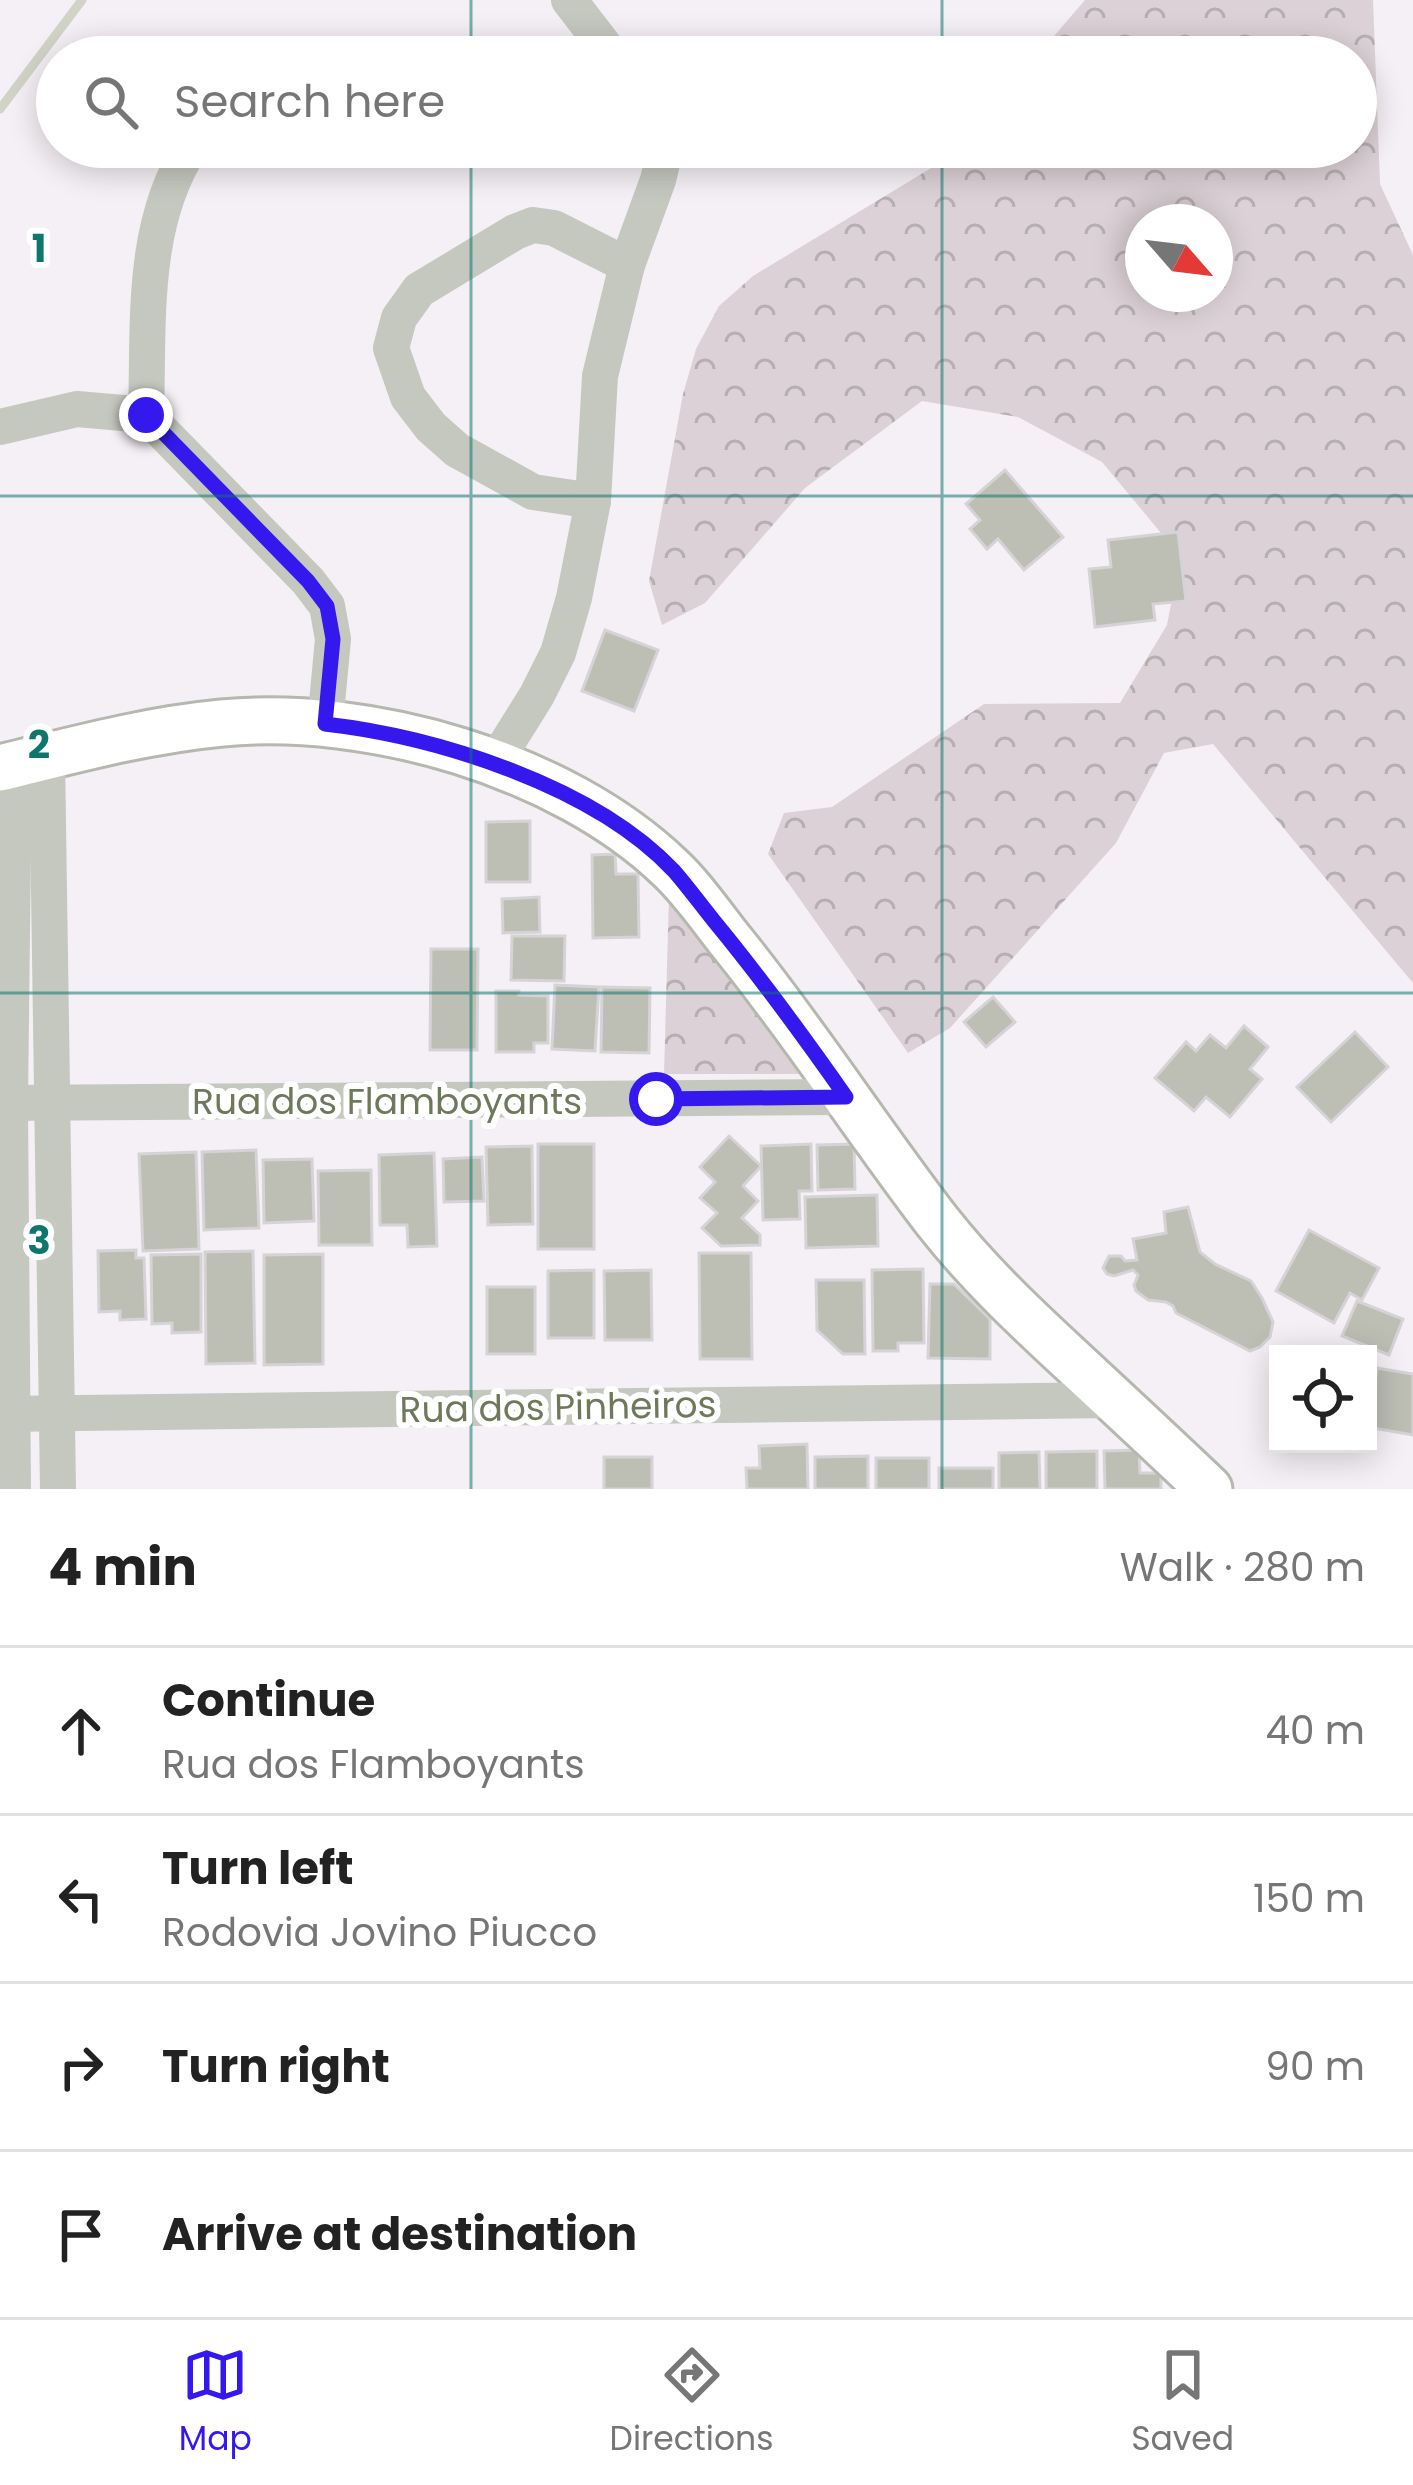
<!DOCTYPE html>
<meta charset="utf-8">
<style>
:root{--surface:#fff;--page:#f2f2f2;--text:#222;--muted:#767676;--line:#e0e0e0;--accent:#3418ed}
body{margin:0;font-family:Poppins,sans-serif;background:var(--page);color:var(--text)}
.controls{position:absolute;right:36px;bottom:36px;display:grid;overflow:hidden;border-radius:0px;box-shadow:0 6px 30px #0003}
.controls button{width:108px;height:108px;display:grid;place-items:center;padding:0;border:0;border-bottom:3px solid var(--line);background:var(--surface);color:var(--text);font:60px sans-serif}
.compass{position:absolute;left:1125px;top:204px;width:108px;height:108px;border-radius:50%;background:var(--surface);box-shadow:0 6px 30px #0003;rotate:118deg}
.stop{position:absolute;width:36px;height:36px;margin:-27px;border:9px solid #3418ed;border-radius:50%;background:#fff}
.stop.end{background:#3418ed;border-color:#fff;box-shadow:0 3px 12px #0008}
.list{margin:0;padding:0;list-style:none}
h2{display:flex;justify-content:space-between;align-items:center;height:156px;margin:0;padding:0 48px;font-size:51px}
h2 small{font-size:39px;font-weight:400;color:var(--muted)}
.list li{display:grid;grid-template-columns:78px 1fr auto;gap:36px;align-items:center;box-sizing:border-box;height:168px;padding:0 48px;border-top:3px solid var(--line)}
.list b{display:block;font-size:45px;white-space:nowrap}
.list p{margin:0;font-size:39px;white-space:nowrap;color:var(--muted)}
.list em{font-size:39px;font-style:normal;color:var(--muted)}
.icon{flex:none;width:66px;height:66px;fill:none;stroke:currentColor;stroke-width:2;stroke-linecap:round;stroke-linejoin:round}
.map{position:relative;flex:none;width:1413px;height:1489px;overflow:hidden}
.search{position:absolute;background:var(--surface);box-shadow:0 6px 30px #0003;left:36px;right:36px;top:36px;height:132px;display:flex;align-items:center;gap:30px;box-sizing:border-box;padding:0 42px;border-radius:66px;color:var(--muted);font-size:45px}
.sheet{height:828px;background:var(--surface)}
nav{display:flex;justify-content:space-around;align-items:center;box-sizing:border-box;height:168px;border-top:3px solid var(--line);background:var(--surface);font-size:33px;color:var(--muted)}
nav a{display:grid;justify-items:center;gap:6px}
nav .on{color:var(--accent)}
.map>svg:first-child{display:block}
.forest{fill:url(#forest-crowns);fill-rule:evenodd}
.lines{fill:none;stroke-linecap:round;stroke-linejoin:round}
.stream{stroke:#d0d3c5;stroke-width:9}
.building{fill:#bdbfb4;stroke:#d6d3d6;stroke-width:3}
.major-casing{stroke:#b5b8ae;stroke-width:51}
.minor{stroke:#c5c8bf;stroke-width:36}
.major{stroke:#fff;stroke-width:45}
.route{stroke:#3418ed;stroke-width:15}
.grid{fill:none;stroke:#0f766e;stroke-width:3;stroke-opacity:0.55}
.labels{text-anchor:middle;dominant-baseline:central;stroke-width:12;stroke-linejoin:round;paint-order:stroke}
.street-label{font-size:36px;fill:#6e785a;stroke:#fff}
.grid-label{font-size:39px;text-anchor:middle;font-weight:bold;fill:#0f766e;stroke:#fff;stroke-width:12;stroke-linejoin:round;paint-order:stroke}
</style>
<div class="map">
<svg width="1413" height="1489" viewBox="0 0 1413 1489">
<defs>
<pattern id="forest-crowns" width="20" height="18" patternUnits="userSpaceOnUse" patternTransform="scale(3)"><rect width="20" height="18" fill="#dcd1d6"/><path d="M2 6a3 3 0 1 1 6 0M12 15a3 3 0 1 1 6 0" fill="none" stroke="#b7aeb1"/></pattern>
</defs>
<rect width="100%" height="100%" fill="#f5f0f5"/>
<!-- forest -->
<g class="forest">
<path d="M1085 0H1373L1380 184 1413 255V983L1213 744 1164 753 1116 843 950 1028 908 1053 768 854 784 813 832 807 984 704 1120 703 1167 625 1176 578 1161 533 1102 462 1018 417 922 401 805 488 705 603 662 625 649 581 683 394 696 349 719 306 753 276 951 156 958 147H1356V57H1036ZM1143 222H1215V294H1143Z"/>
<polygon points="669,896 809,1074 664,1074"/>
</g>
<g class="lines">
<!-- stream -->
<polyline class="stream" points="0,109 82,0"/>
</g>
<!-- building -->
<g class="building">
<polygon points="1005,470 1063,537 1024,570 998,539 987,549 970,529 980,520 966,504"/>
<polygon points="1178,532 1186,601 1153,604 1155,620 1095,627 1089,569 1111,567 1108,540"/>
<polygon points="605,630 658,650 634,711 582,691"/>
<polygon points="530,821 530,882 486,882 486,822"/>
<polygon points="615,854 616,874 638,874 639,937 593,938 592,855"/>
<polygon points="539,897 540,932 503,933 502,899"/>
<polygon points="512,936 565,936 564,981 511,980"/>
<polygon points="431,949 478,949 477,1050 430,1050"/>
<polygon points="555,985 599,987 595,1051 552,1049"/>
<polygon points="602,987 650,988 649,1053 601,1052"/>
<polygon points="496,991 519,991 519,995 548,996 548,1043 534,1043 534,1052 496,1052"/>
<polygon points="993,997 1015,1022 986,1047 964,1022"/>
<polygon points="1244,1026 1268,1047 1250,1069 1262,1079 1230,1117 1206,1097 1194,1111 1155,1078 1186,1042 1196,1051 1210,1035 1226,1048"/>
<polygon points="1355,1032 1388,1067 1331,1122 1297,1087"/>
<polygon points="729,1136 761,1166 743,1186 758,1201 742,1218 760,1235 760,1245 721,1246 702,1228 717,1213 700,1198 715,1182 700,1167"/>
<rect x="538" y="1144" width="56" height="105"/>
<polygon points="811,1144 812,1191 799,1191 800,1219 763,1220 761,1146"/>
<polygon points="854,1144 855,1189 818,1190 817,1145"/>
<polygon points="532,1146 533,1224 488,1225 486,1147"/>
<polygon points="256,1150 259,1228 204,1230 202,1152"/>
<polygon points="196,1152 199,1249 143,1251 139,1154"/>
<polygon points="434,1153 437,1246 408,1247 407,1225 380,1225 379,1155"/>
<polygon points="482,1157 484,1201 444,1202 443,1159"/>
<polygon points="312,1159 314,1221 264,1223 263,1160"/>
<polygon points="371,1170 372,1245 319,1245 318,1171"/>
<polygon points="877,1195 878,1246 806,1248 805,1197"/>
<polygon points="1188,1207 1200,1252 1215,1264 1251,1281 1262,1298 1273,1322 1270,1337 1260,1347 1250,1351 1176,1313 1173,1306 1166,1302 1148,1300 1136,1291 1134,1285 1138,1275 1133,1270 1114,1276 1107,1274 1103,1268 1109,1256 1121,1256 1125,1261 1137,1260 1133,1239 1166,1233 1164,1212"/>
<polygon points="1309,1230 1379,1268 1362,1300 1350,1293 1334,1323 1276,1291"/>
<polygon points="136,1250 136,1258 144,1258 146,1319 120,1320 120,1311 99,1312 98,1251"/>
<polygon points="253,1251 255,1363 206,1364 205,1252"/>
<polygon points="699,1253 751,1253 752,1359 700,1359"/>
<polygon points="201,1254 201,1332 172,1333 172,1323 152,1324 151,1255"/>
<polygon points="323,1254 323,1364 264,1365 264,1255"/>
<polygon points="923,1269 924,1343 898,1343 898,1351 873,1351 872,1270"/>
<polygon points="594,1270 594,1338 548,1338 548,1271"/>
<polygon points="651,1270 652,1340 605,1340 604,1271"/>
<polygon points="816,1280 864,1280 865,1354 843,1354 817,1330"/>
<polygon points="930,1284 954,1284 990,1319 990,1359 928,1358"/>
<rect x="487" y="1287" width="48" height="67"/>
<polygon points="1357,1301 1403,1319 1389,1355 1342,1336"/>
<polygon points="1377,1368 1413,1374 1413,1435 1368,1427"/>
<polygon points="807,1444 808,1489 747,1489 746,1468 760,1468 759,1446"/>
<polygon points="1139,1450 1140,1473 1161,1473 1161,1489 1105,1489 1104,1451"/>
<polygon points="1097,1451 1097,1489 1046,1489 1046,1452"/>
<polygon points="1039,1452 1040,1489 999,1489 999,1453"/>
<polygon points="868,1456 868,1489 815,1489 815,1457"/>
<rect x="604" y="1457" width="48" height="32"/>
<rect x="876" y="1458" width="53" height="31"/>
<rect x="939" y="1468" width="54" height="21"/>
</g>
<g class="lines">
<defs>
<path id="major" d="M0 768C73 750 147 730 222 723 369 709 561 764 669 867 693 889 712 918 733 944 805 1033 867 1130 937 1221 980 1276 1032 1324 1083 1371 1125 1410 1167 1449 1209 1489"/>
</defs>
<!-- major casing -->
<use href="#major" class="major-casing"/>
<!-- minor -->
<g class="minor">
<polyline points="569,0 613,57"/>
<path d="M146 415C149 325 140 225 191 147"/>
<polyline points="0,427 77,409 146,415 308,581 327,606 333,639 325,724"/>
<polyline points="593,501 533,492 457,450 431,427 408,397 391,348 399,318 419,290 515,232 533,225 554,228 627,265"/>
<polyline points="47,757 58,1489"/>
<polyline points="494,764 537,695 558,653 574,598 593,501 600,376 627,265 658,180 666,147"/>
<polyline points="0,1103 846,1097"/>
<polyline points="0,1414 1115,1400"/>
<polyline points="13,1489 10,1103 14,765"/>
</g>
<!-- major -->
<use href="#major" class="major"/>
</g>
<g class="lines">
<!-- route -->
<path class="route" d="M146 415 308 581 327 606 333 639 325 724C438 737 594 786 674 871 688 887 701 905 714 921 761 978 804 1037 846 1097L656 1099"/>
</g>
<!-- grid -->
<path class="grid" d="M471 0V57M942 0V57M471 147V1489M942 147V1489M0 496H1413M0 993H1413"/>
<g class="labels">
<!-- street labels -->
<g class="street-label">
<text x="387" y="1101">Rua dos Flamboyants</text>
<text transform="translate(558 1407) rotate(-1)">Rua dos Pinheiros</text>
</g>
</g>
<g class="grid-label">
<text x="39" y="262">1</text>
<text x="39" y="758">2</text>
<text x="39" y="1254">3</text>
</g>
</svg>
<div class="controls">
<button><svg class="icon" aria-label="locate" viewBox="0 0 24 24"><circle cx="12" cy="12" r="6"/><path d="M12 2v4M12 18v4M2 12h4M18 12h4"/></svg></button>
</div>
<svg class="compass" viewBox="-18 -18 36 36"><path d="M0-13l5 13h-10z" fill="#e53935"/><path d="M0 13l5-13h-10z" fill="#767676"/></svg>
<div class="stop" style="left:656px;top:1099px"></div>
<div class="stop end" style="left:146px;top:415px"></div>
<div class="search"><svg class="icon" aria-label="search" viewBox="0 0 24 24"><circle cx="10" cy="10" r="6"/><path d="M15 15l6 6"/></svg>Search here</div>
</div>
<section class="sheet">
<h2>4 min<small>Walk · 280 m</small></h2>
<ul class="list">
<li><svg class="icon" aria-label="ahead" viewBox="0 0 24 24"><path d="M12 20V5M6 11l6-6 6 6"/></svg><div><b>Continue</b><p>Rua dos Flamboyants</p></div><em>40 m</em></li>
<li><svg class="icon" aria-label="left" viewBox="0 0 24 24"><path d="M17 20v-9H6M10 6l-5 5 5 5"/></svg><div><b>Turn left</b><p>Rodovia Jovino Piucco</p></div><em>150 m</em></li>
<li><svg class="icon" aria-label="right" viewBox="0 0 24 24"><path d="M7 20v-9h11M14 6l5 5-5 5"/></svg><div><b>Turn right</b></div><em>90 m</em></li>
<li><svg class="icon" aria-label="arrive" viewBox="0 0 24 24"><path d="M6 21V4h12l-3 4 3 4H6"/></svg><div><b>Arrive at destination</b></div></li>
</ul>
</section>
<nav>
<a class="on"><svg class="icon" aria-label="map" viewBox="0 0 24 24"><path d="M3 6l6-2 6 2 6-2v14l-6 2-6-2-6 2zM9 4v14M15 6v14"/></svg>Map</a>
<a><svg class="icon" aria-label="directions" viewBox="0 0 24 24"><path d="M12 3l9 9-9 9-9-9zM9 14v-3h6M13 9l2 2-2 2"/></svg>Directions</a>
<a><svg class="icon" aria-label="saved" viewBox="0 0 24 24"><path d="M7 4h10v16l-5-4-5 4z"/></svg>Saved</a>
</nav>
